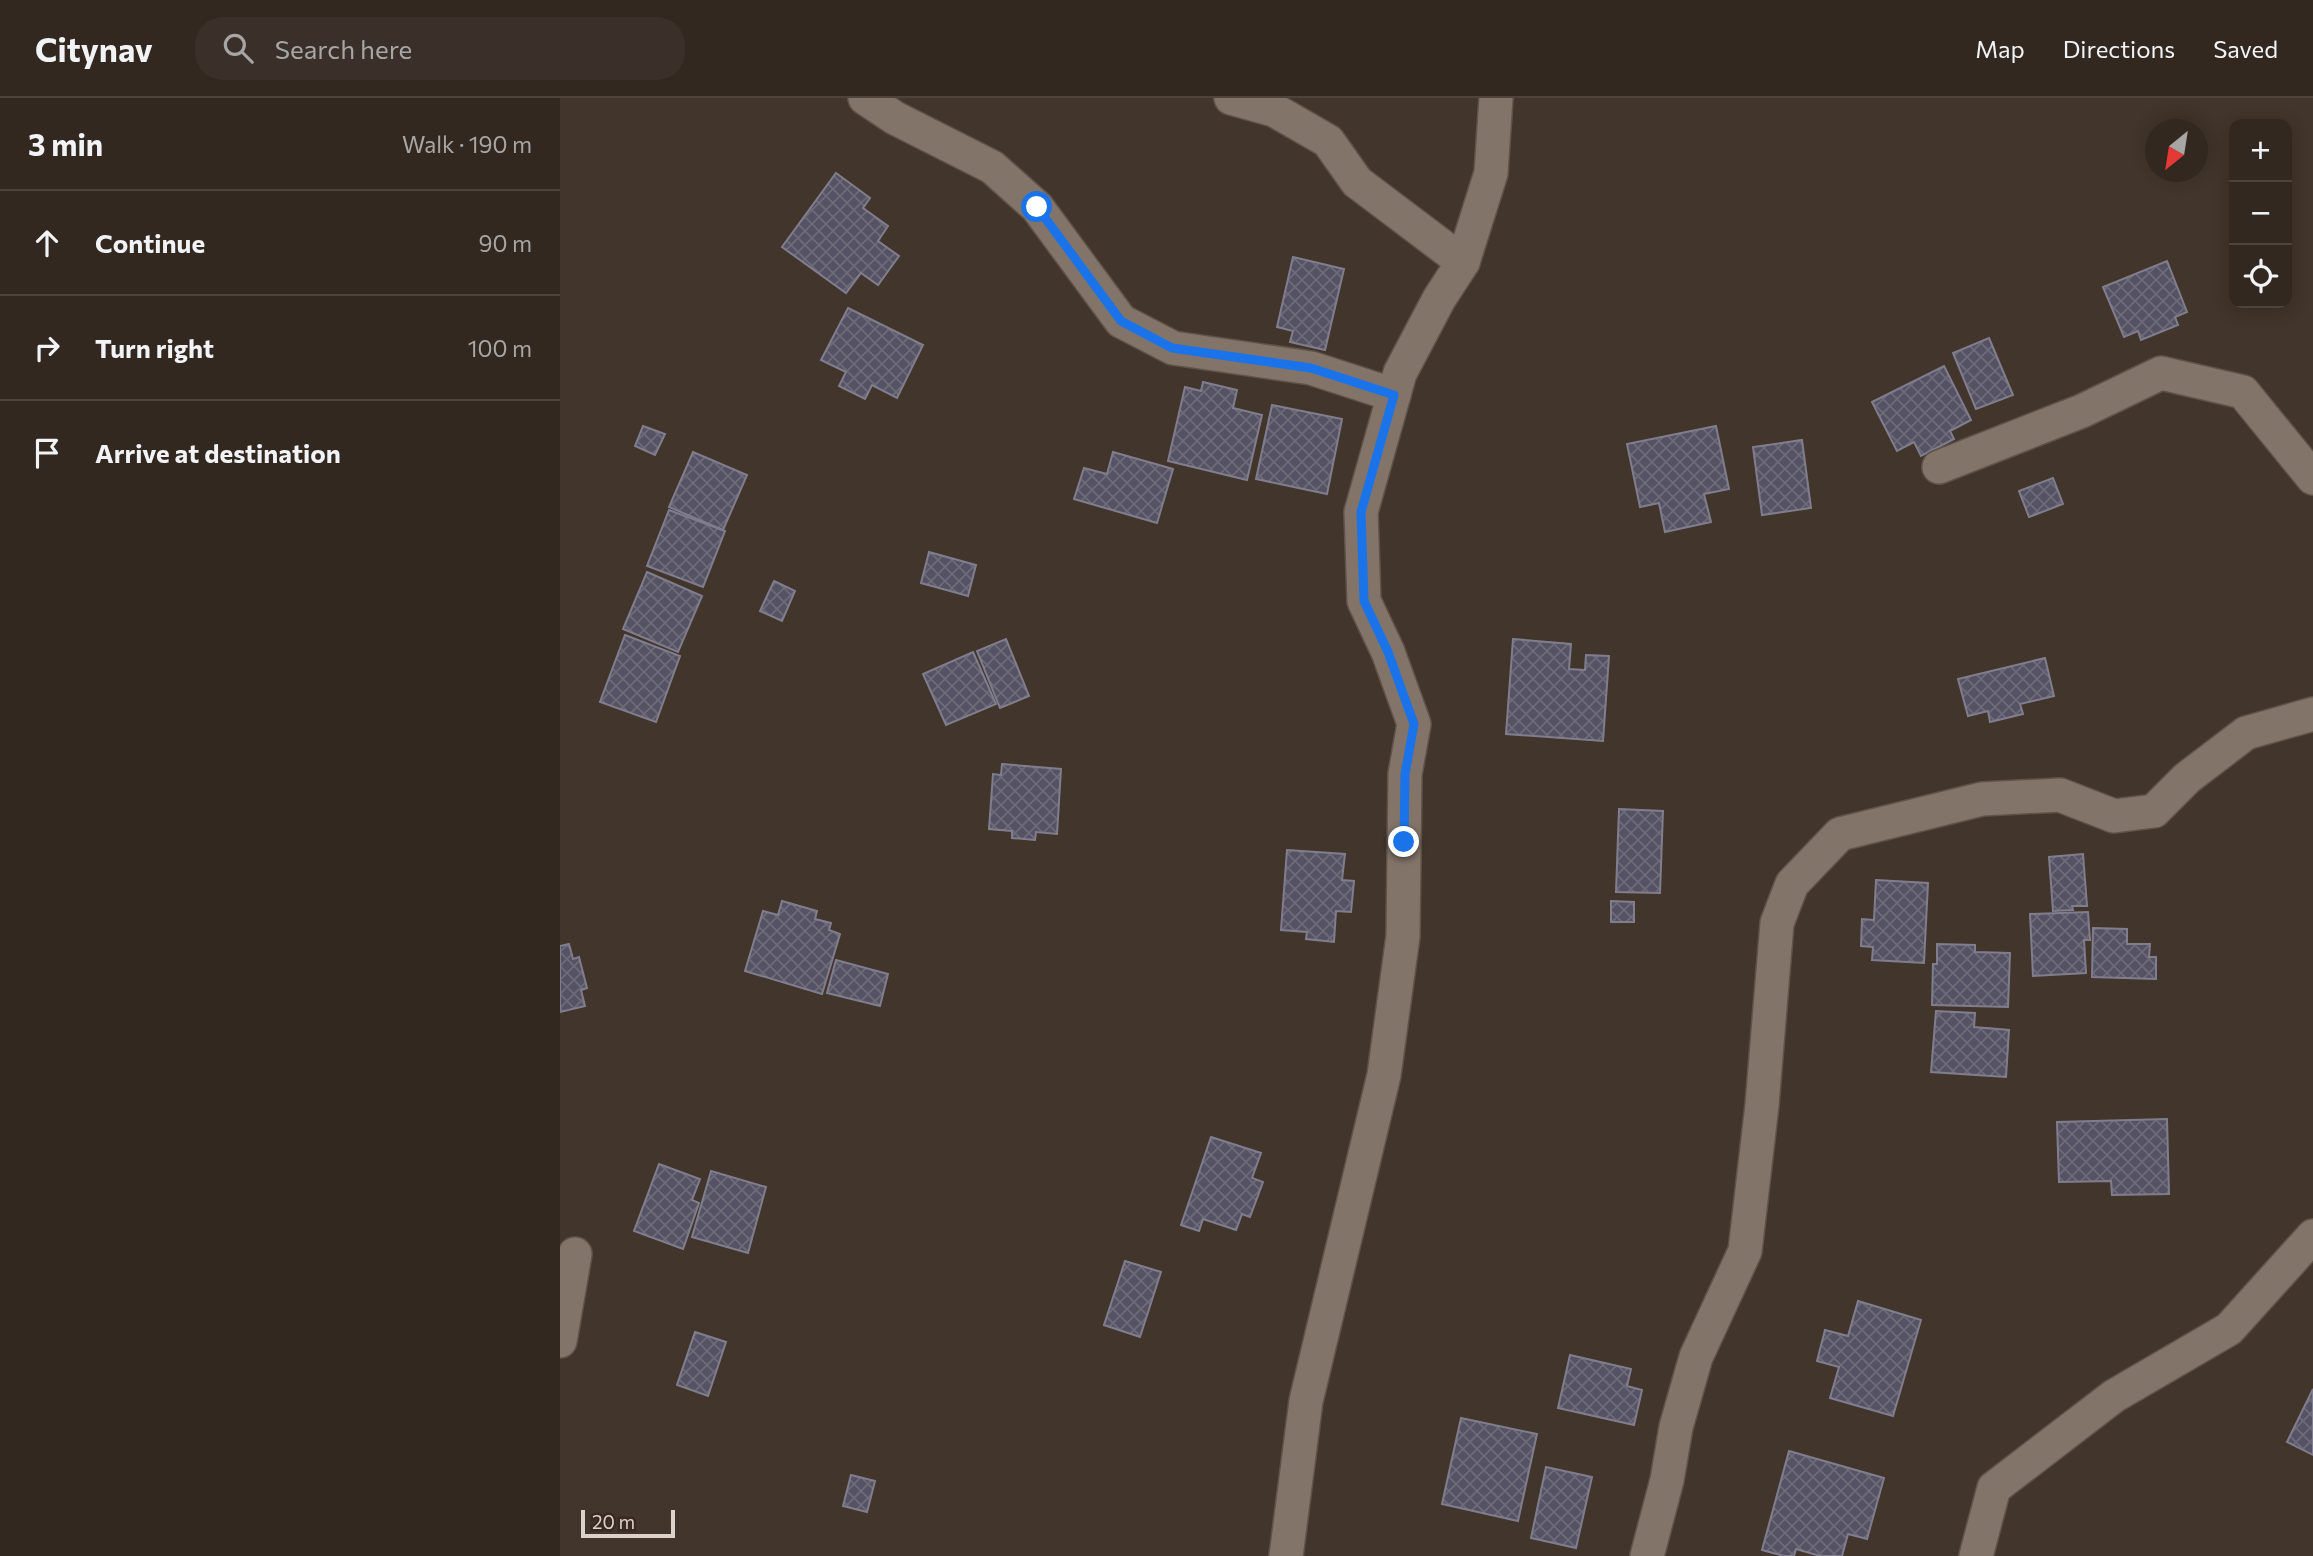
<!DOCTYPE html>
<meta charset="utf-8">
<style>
:root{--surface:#322820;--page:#3a3029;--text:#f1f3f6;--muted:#a8a6a5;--line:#4d443e}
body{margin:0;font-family:Commissioner,sans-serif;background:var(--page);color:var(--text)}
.controls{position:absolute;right:21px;top:21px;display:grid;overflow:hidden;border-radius:14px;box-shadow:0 4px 18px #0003}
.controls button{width:63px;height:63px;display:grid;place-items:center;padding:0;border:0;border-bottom:2px solid var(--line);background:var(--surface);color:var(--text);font:35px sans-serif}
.compass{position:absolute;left:1585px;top:21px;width:63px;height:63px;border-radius:50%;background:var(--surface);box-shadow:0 4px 18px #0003;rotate:210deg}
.scale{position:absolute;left:21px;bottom:18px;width:94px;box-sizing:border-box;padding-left:7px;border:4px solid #dbd2cc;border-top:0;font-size:19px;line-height:24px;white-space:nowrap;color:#dbd2cc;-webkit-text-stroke:5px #382a22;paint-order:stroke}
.stop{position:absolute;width:21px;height:21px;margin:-16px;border:5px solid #1a73e8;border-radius:50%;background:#fff}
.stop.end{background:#1a73e8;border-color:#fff;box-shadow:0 2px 7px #0008}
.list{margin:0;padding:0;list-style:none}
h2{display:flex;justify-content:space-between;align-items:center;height:91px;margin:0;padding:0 28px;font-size:30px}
h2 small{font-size:23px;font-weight:400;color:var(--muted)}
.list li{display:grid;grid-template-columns:46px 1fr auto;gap:21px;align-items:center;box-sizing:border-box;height:105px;padding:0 28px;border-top:2px solid var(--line)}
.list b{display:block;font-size:26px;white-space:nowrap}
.list em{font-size:23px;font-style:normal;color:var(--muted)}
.icon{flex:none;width:38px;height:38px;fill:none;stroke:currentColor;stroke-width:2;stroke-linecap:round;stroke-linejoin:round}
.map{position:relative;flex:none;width:1753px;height:1458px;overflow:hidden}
header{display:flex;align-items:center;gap:42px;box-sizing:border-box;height:98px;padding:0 35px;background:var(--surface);border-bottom:2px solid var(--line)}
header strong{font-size:33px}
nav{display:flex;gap:38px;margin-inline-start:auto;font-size:24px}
.search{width:490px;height:63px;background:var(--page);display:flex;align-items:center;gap:18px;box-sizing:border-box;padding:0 24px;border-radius:28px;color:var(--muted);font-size:26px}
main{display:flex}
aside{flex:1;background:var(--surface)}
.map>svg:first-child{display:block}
.building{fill:url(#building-cross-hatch);stroke:#807e8e;stroke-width:2}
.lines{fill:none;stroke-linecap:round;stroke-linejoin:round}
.minor-casing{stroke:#5e534b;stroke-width:36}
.minor{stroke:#837469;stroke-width:33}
.route{stroke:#1a73e8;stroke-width:9}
</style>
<header>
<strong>Citynav</strong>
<div class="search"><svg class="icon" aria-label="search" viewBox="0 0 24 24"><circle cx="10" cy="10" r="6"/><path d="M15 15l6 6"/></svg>Search here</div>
<nav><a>Map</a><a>Directions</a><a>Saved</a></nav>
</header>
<main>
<aside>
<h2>3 min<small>Walk · 190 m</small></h2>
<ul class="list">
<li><svg class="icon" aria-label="ahead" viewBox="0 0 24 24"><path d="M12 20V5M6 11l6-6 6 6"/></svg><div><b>Continue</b></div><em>90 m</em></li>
<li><svg class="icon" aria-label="right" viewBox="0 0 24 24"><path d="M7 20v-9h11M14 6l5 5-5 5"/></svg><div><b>Turn right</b></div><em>100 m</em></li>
<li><svg class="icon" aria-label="arrive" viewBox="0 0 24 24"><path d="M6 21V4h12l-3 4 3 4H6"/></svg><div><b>Arrive at destination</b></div></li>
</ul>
</aside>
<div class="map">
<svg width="1753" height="1458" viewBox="0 0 1753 1458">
<defs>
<pattern id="building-cross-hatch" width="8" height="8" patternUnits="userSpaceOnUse" patternTransform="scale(1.75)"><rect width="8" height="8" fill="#555363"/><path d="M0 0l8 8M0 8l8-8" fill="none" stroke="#6d6b78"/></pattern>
</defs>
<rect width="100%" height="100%" fill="#42352b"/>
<!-- building -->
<g class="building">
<polygon points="276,75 310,100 303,110 328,128 318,143 339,158 318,187 301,175 286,195 222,149"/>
<polygon points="733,159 784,171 765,252 730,244 733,233 717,229"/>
<polygon points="1607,163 1627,214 1615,219 1618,227 1581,242 1578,233 1564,239 1543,189"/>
<polygon points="288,210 363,247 337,300 312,287 305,301 279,288 286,274 261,262"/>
<polygon points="1429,240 1453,297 1416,311 1393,255"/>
<polygon points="1384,268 1411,322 1390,333 1394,341 1361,358 1354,344 1337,353 1312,304"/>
<polygon points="643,284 677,292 673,310 702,317 687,382 608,363 625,289 641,293"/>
<polygon points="712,307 782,321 767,396 696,381"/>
<polygon points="83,328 105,336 95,357 75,348"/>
<polygon points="1156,328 1169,391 1144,396 1151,424 1105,434 1099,405 1080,409 1067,346"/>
<polygon points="1242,342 1251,410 1202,417 1193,349"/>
<polygon points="133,354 187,377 163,432 109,409"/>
<polygon points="553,354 613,371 597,425 514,401 524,370 547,376"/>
<polygon points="1493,380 1503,406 1469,419 1459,393"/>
<polygon points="109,412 165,433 143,489 87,468"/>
<polygon points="369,454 416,467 408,498 361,485"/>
<polygon points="87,474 142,498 118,554 63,531"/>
<polygon points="214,483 235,493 222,523 200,513"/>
<polygon points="65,537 120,558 96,624 40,604"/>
<polygon points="446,541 469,598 440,610 417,553"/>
<polygon points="953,541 1011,546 1009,571 1025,572 1026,557 1049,558 1043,643 946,636"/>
<polygon points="413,554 436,606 386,627 363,576"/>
<polygon points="1485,560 1494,598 1460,606 1463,616 1430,624 1428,613 1408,618 1398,581"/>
<polygon points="442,666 501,671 497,736 476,734 475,742 452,740 452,733 429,731 433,676 441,677"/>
<polygon points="1059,711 1103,713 1100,795 1056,794"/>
<polygon points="727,752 785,756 782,782 794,783 791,814 776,813 774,844 746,841 747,834 721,832"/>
<polygon points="1523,756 1527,808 1512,808 1513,812 1493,813 1489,759"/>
<polygon points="1316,782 1368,785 1364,865 1312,862 1313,849 1301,848 1302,821 1314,822"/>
<polygon points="222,803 257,813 255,821 271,825 269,832 280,836 262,896 185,873 203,813 218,817"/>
<polygon points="1051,803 1074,804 1074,824 1051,824"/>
<polygon points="1528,814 1530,842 1524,842 1526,875 1473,878 1470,816"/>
<polygon points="1533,830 1567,831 1567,846 1590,846 1589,859 1596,859 1596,881 1532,879"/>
<polygon points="9,846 13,861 19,859 27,890 21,892 25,908 0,914 0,848"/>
<polygon points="1377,846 1415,847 1415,854 1450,855 1448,909 1372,907 1373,866 1377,866"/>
<polygon points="276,862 328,876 320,908 267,895"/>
<polygon points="1376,913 1415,915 1414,929 1449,932 1446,979 1371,974"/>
<polygon points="1607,1021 1609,1096 1552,1097 1551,1083 1499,1084 1497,1024"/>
<polygon points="651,1039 701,1055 692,1080 703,1084 690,1119 682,1116 676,1132 643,1121 639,1133 621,1127"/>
<polygon points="99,1066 140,1081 132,1102 139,1105 123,1151 74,1133"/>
<polygon points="151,1073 206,1089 188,1155 132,1139"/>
<polygon points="565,1163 601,1174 580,1239 544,1227"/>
<polygon points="1298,1203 1361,1222 1333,1318 1270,1300 1279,1269 1257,1263 1265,1232 1288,1238"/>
<polygon points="135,1234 166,1244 148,1298 117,1287"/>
<polygon points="1010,1257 1071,1271 1067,1288 1082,1292 1074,1327 998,1310"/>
<polygon points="1753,1291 1753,1357 1727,1344"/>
<polygon points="901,1320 977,1336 958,1423 882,1406"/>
<polygon points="1229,1353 1324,1380 1307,1441 1288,1436 1282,1458 1260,1458 1236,1451 1234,1458 1224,1458 1202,1452"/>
<polygon points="986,1369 1032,1379 1016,1450 971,1440"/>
<polygon points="291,1377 315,1383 307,1414 283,1408"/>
</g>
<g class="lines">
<defs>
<g id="minor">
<polyline points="305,0 335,20 432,69 477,109 561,223 613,250 751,270 834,297"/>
<polyline points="671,0 714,12 768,43 797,84 903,164"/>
<polyline points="1379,369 1522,313 1601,275 1683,294 1753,380"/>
<polyline points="0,1243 15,1156"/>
<polyline points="726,1458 746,1303 824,977 843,838 845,676 854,626 828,554 804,503 801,414 840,275 879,201 903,164 931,75 936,0"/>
<polyline points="1087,1458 1107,1382 1116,1329 1136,1259 1185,1153 1202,1007 1217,825 1232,786 1280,736 1422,701 1500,697 1554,718 1594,713 1627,680 1686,635 1753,616"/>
<polyline points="1416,1458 1434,1390 1554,1298 1669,1231 1753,1138"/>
</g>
</defs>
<!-- minor casing -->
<use href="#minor" class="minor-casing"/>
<!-- minor -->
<use href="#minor" class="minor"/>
</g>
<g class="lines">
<!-- route -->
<polyline class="route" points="477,109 561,223 612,250 751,270 834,297 801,414 804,503 828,554 854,626 845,676 844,744"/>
</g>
</svg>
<div class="controls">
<button>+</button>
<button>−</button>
<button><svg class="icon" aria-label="locate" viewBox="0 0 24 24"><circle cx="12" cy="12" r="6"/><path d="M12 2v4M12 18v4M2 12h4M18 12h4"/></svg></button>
</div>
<svg class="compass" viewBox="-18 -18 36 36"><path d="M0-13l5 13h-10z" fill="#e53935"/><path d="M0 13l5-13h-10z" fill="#a8a6a5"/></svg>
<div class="scale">20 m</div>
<div class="stop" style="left:477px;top:109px"></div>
<div class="stop end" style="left:844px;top:744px"></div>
</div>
</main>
